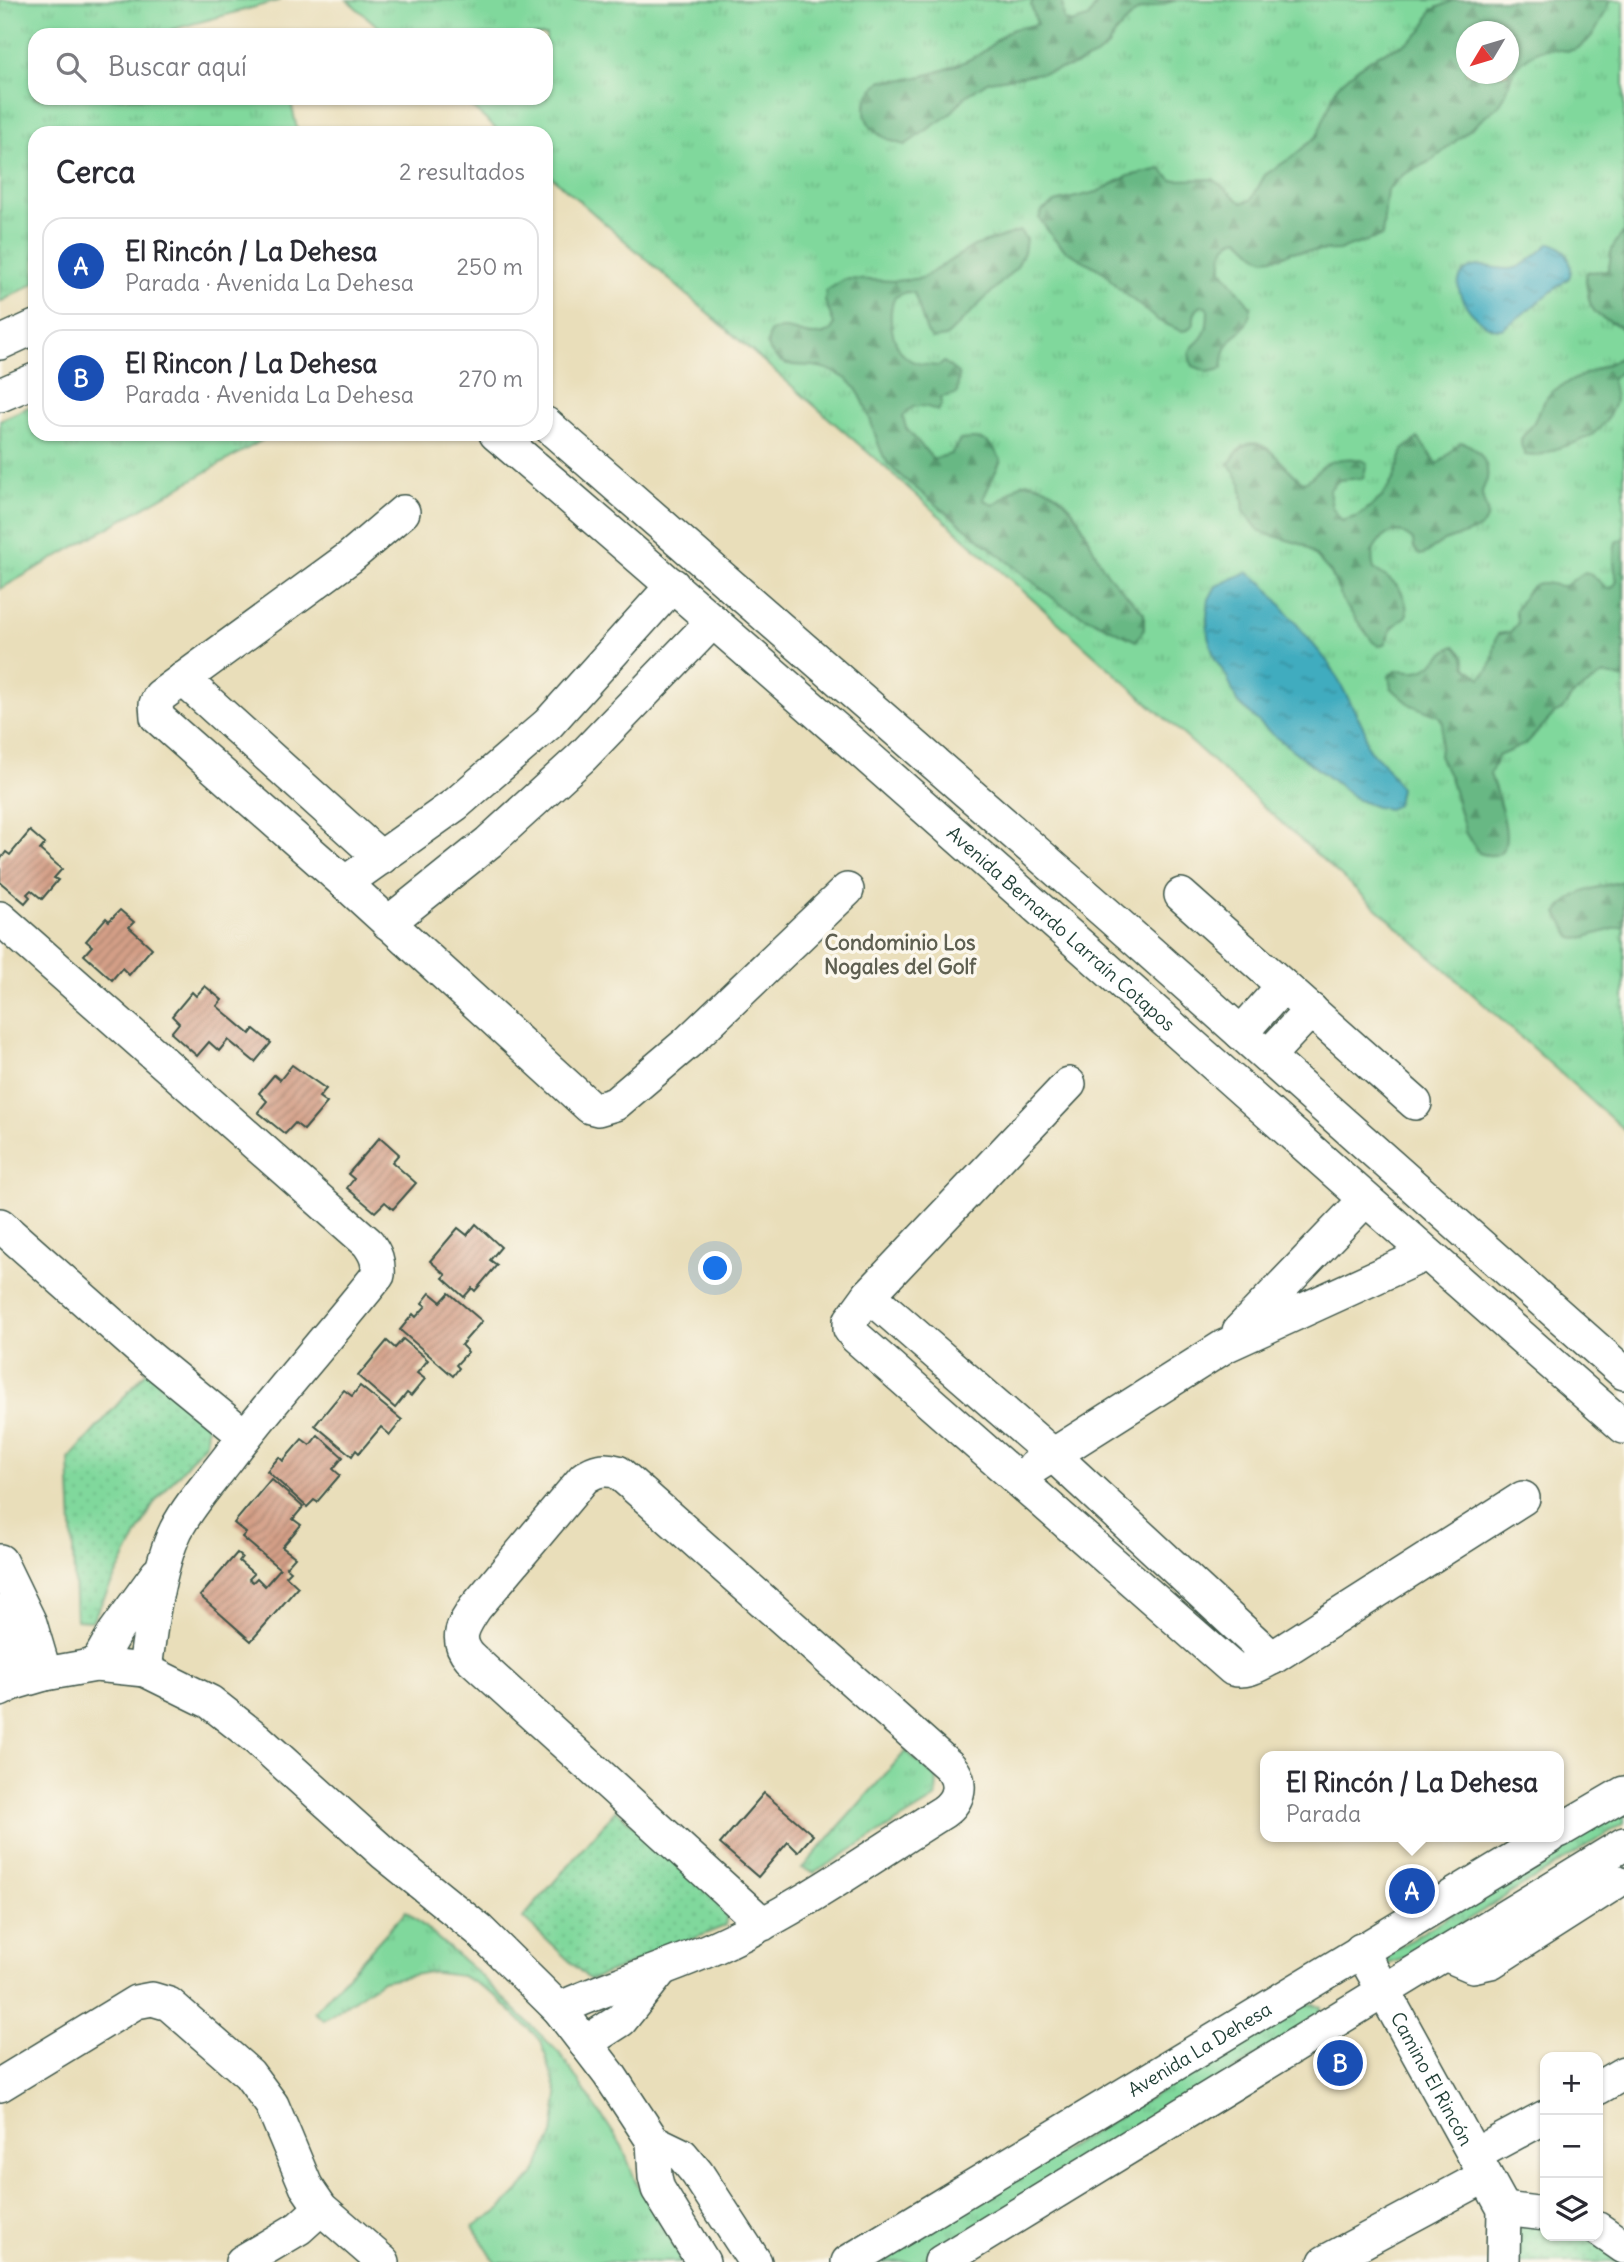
<!DOCTYPE html>
<html lang="es">
<meta charset="utf-8">
<style>
:root{--surface:#fff;--page:#f2f2f3;--text:#2b2b33;--muted:#7c7c81;--line:#e1e1e2;--accent:#7c3aed}
body{margin:0;font-family:Delius,sans-serif;background:var(--page);color:var(--text)}
.controls{position:absolute;right:21px;bottom:21px;display:grid;overflow:hidden;border-radius:14px;box-shadow:0 2px 5px #0004}
.controls button{width:63px;height:63px;display:grid;place-items:center;padding:0;border:0;border-bottom:2px solid var(--line);background:var(--surface);color:var(--text);font:35px sans-serif}
.compass{position:absolute;left:1456px;top:21px;width:63px;height:63px;border-radius:50%;background:var(--surface);box-shadow:0 2px 5px #0004;rotate:232deg}
.you{position:absolute;left:716px;top:1269px;width:24px;height:24px;margin:-18px;border:5px solid #fff;border-radius:50%;background:#1a73e8;box-shadow:0 0 0 10px #1a73e833}
.badge{display:grid;place-items:center;width:46px;height:46px;border-radius:50%;background:var(--accent);color:#fff;font-size:23px;font-weight:700}
.pin{position:absolute;translate:-50% -50%;border:4px solid #fff;box-shadow:0 2px 7px #0006}
.popup{position:absolute;left:1260px;top:1751px;width:304px;height:91px;box-sizing:border-box;display:grid;place-content:center;border-radius:14px;background:var(--surface);filter:drop-shadow(0 2px 5px #0005);font-size:23px;white-space:nowrap;color:var(--muted)}
.popup b{font-size:26px;color:var(--text)}
.popup::after{content:'';position:absolute;left:50%;top:100%;margin-left:-14px;border:14px solid transparent;border-top-color:var(--surface)}
.list{margin:0;padding:0;list-style:none}
h2{display:flex;justify-content:space-between;align-items:center;height:91px;margin:0;padding:0 28px;font-size:30px}
h2 small{font-size:23px;font-weight:400;color:var(--muted)}
.list li{display:grid;grid-template-columns:46px 1fr auto;gap:21px;align-items:center;box-sizing:border-box;height:98px;margin:0 14px 14px;padding:0 14px;border:2px solid var(--line);border-radius:21px}
.list b{display:block;font-size:26px;white-space:nowrap}
.list p{margin:0;font-size:23px;white-space:nowrap;color:var(--muted)}
.list em{font-size:23px;font-style:normal;color:var(--muted)}
.icon{flex:none;width:38px;height:38px;fill:none;stroke:currentColor;stroke-width:2;stroke-linecap:round;stroke-linejoin:round}
.map{position:relative;flex:none;width:1624px;height:2262px;overflow:hidden}
.search{position:absolute;background:var(--surface);box-shadow:0 2px 5px #0004;left:28px;top:28px;width:525px;height:77px;display:flex;align-items:center;gap:18px;box-sizing:border-box;padding:0 24px;border-radius:21px;color:var(--muted);font-size:26px}
.panel{position:absolute;background:var(--surface);box-shadow:0 2px 5px #0004;left:28px;top:126px;width:525px;height:315px;border-radius:21px}
.map>svg:first-child{display:block}
.grass{fill:url(#grass-tufts);stroke:#508a68;stroke-width:2;fill-rule:evenodd}
.forest{fill:url(#forest-firs);stroke:#447a5c;stroke-width:2;fill-rule:evenodd}
.park{fill:url(#park-dots);stroke:#508a68;stroke-width:2}
.water{fill:url(#water-ripples);stroke:#30747a;stroke-width:2}
.building{fill:url(#building-hatch)}
.lines{fill:none;stroke-linecap:round;stroke-linejoin:round}
.minor-casing{stroke:#3d5548;stroke-width:36}
.minor{stroke:#fff;stroke-width:33}
.labels{text-anchor:middle;dominant-baseline:central;stroke-width:7;stroke-linejoin:round;paint-order:stroke}
.street-label{font-size:19px;fill:#1f3d34;stroke:#fbf7ec}
.neighbourhood-label{font-size:21px;font-weight:bold;fill:#5e5f51;stroke:#fbf7ec}
</style>
<div class="map">
<svg width="1624" height="2262" viewBox="0 0 1624 2262">
<defs>
<pattern id="grass-tufts" width="24" height="20" patternUnits="userSpaceOnUse" patternTransform="scale(1.75)"><rect width="24" height="20" fill="#80d89c"/><path d="M3 7l-1-3M5 7V3M7 7l1-3M15 17l-1-3M17 17v-4M19 17l1-3" fill="none" stroke="#6eba87"/></pattern>
<pattern id="forest-firs" width="22" height="20" patternUnits="userSpaceOnUse" patternTransform="scale(1.75)"><rect width="22" height="20" fill="#68b884"/><path d="M5 1l3.5 6h-7zM16 11l3.5 6h-7z" fill="#55976d"/></pattern>
<pattern id="park-dots" width="8" height="8" patternUnits="userSpaceOnUse" patternTransform="scale(1.75)"><rect width="8" height="8" fill="#80d89c"/><path d="M2 2h.1M6 6h.1" fill="none" stroke="#6eba87" stroke-width="1.8" stroke-linecap="round"/></pattern>
<pattern id="water-ripples" width="26" height="14" patternUnits="userSpaceOnUse" patternTransform="scale(1.75)"><rect width="26" height="14" fill="#40acbf"/><path d="M2 4q2-2 4 0t4 0M15 11q2-2 4 0t4 0" fill="none" stroke="#358d9c"/></pattern>
<pattern id="building-hatch" width="6" height="6" patternUnits="userSpaceOnUse" patternTransform="scale(1.75)"><rect width="6" height="6" fill="#d49f87"/><path d="M-1 1l2-2M0 6l6-6M5 7l2-2" fill="none" stroke="#ab836f"/></pattern>
</defs>
<rect width="100%" height="100%" fill="#fbf7ec"/>
<filter id="ink" filterUnits="userSpaceOnUse"><feTurbulence type="fractalNoise" baseFrequency=".0143" numOctaves="2"/><feDisplacementMap in="SourceGraphic" scale="14" xChannelSelector="R" yChannelSelector="G"/><feConvolveMatrix kernelMatrix="1 2 1 2 8 2 1 2 1" color-interpolation-filters="sRGB"/></filter>
<filter id="wash" filterUnits="userSpaceOnUse"><feTurbulence type="fractalNoise" baseFrequency=".00686" numOctaves="4" result="noise"/><feDisplacementMap in="SourceGraphic" scale="28" xChannelSelector="R" yChannelSelector="G"/><feGaussianBlur stdDeviation="1.57" result="paint"/><feColorMatrix in="noise" values="0 0 0 0 0 0 0 0 0 0 0 0 0 0 0 0 0 1.4 0 .05"/><feComposite in="paint" operator="in"/></filter>
<g filter="url(#wash)">
<rect width="100%" height="100%" fill="#e9deba"/>
<!-- grass -->
<g class="grass">
<polygon points="0,0 281,0 170,30 210,35 35,35 35,98 290,98 298,133 35,133 35,283 0,302"/>
<path d="M347 0H1624V1130L886 468 546 172V133H501L461 98H546V35H388ZM1466 32H1508V74H1466Z"/>
<polygon points="35,404 35,434 273,434 0,589 0,420"/>
<polygon points="906,1751 937,1778 936,1798 814,1873 802,1868"/>
<polygon points="1624,1807 1624,1823 1406,1958 1388,1964 1385,1956"/>
<polygon points="406,1911 478,1973 560,2054 622,2146 636,2182 684,2262 495,2262 473,2226 500,2210 534,2175 553,2134 558,2095 541,2041 493,1993 462,1976 429,1972 381,1981 324,2020 314,2012"/>
<polygon points="1306,2003 1322,2007 1315,2021 918,2262 880,2262"/>
</g>
<!-- forest -->
<g class="forest">
<path d="M1033 0H1062L1064 20 1071 23 1088 18 1099 0H1177L1137 11 1116 32 1108 46 1096 56 1073 66 1048 72 989 81 966 96 950 114 905 145C868 136 849 111 882 80 912 82 950 70 976 56 989 50 999 35 1011 30 1018 27 1028 27 1037 24L1031 5Z"/>
<path d="M1454 0H1610C1603 19 1588 56 1560 50 1545 47 1538 49 1525 59 1505 76 1512 88 1499 105L1433 160 1404 174 1387 190 1382 236 1339 250 1291 252 1282 257 1265 259 1258 256 1239 238C1223 241 1221 255 1222 270L1251 307C1248 334 1233 330 1225 351 1223 356 1223 364 1222 369L1208 372 1193 366C1182 345 1199 347 1205 332 1208 325 1208 316 1208 309L1202 305C1195 310 1193 315 1194 324L1188 330 1181 331 1157 320 1115 285 1104 272 1066 251 1054 239 1039 218 1042 211 1055 202 1097 192 1128 176 1161 169 1172 180 1213 179 1242 203 1251 200 1265 175 1292 157 1317 136 1337 86 1358 68 1379 54 1404 44 1416 36 1422 31 1432 10ZM1466 32H1508V74H1466Z"/>
<path d="M1020 231 1026 239 1024 252 1017 267 946 337 932 339 927 332 914 293 906 292 895 297C886 315 892 349 910 360 918 365 930 365 939 366L944 362 959 374 957 394 941 397 942 404 938 411C925 405 911 402 903 417L906 428 933 459 951 454 960 440C983 437 989 438 1001 460L983 499 993 505C1001 501 1017 485 1023 483 1031 481 1037 484 1044 487 1081 503 1086 543 1107 573 1118 587 1132 600 1144 613V629L1136 641 1063 606 903 478C895 471 886 463 882 453 872 431 867 396 848 380 838 373 825 367 813 366 790 364 781 369 767 346L770 332C791 321 807 344 831 331L834 324 825 301 826 291 845 279 895 281 922 278 974 246Z"/>
<path d="M1624 231V334C1616 315 1593 327 1588 294 1587 285 1584 281 1587 272L1607 271C1612 263 1609 255 1613 247 1616 241 1621 237 1624 231Z"/>
<path d="M1624 339V369L1612 379C1612 388 1617 397 1614 405 1603 433 1587 440 1561 447 1545 452 1543 458 1525 455 1515 434 1526 437 1534 422 1539 412 1542 402 1551 393 1561 383 1605 366 1620 358Z"/>
<path d="M1418 438 1437 464C1446 459 1451 449 1461 442 1476 446 1490 461 1487 479 1486 484 1482 488 1482 494 1482 503 1491 511 1486 521 1479 534 1453 536 1442 542 1432 546 1431 554 1419 555L1414 548 1413 540 1400 531C1380 533 1368 549 1374 569 1394 581 1407 590 1407 615L1392 628 1384 645 1379 646 1373 642 1344 603 1331 573 1310 550 1304 545 1260 532 1244 511 1241 483 1229 464C1257 416 1277 464 1303 482 1314 479 1316 470 1326 464 1337 458 1356 456 1367 463L1363 478 1339 480 1329 490 1332 507 1342 521 1358 516 1382 497 1394 478 1403 450Z"/>
<path d="M1624 538V679L1604 674 1572 696 1562 710 1554 714 1526 744 1498 756 1490 774C1495 791 1529 869 1479 853L1466 834 1450 777 1439 756 1443 723 1439 716 1411 705 1391 688 1389 676C1399 665 1409 674 1422 670 1436 665 1442 650 1455 646L1464 656 1466 667 1481 678C1498 662 1490 653 1498 634L1510 632 1518 623 1515 611C1521 602 1529 583 1541 583 1549 582 1556 586 1564 586L1585 572 1591 574 1607 588 1613 587 1617 581C1614 568 1612 555 1616 542Z"/>
<path d="M1624 881V926L1578 939 1572 938 1557 913C1573 890 1598 887 1624 881Z"/>
</g>
<!-- park -->
<g class="park">
<polygon points="147,1371 207,1424 206,1442 154,1503 92,1621 76,1620 69,1459"/>
<polygon points="616,1810 728,1910 725,1926 590,1980 523,1918"/>
<polygon points="1521,2226 1545,2227 1545,2236 1585,2236 1623,2262 1513,2262 1513,2238"/>
</g>
<!-- water -->
<g class="water">
<path d="M1550 243C1565 246 1575 264 1569 278 1559 285 1507 328 1501 329 1480 331 1445 289 1464 272 1480 258 1498 273 1515 268 1528 264 1540 251 1550 243Z"/>
<path d="M1247 572 1263 583 1331 666 1365 730C1366 756 1371 748 1384 764 1390 771 1395 780 1400 788L1397 804 1389 809 1376 807 1358 800 1273 735 1237 702 1227 677 1215 659 1208 636 1207 617 1209 599 1216 586Z"/>
</g>
<g id="blocks">
<!-- building -->
<g class="building">
<polygon points="30,831 45,844 40,850 62,869 54,878 58,880 42,899 31,890 27,894 30,897 25,903 0,882 0,860 6,852 10,855"/>
<polygon points="120,910 134,922 129,927 152,948 129,975 122,968 112,980 84,955 92,946 86,941 106,918 109,921"/>
<polygon points="205,986 222,1000 217,1006 250,1034 254,1029 271,1043 255,1062 228,1040 219,1051 209,1042 197,1056 171,1033 179,1023 172,1016 192,992 196,996"/>
<polygon points="292,1065 326,1089 319,1097 327,1103 304,1130 295,1123 285,1134 258,1112 267,1101 259,1093 274,1075 280,1080"/>
<polygon points="380,1137 399,1154 392,1162 416,1183 393,1209 385,1202 375,1212 347,1188 354,1179 348,1174"/>
<polygon points="476,1224 501,1247 490,1260 497,1265 475,1291 472,1288 464,1297 443,1278 446,1275 430,1261 458,1228 467,1235"/>
<polygon points="430,1293 441,1302 449,1293 482,1321 461,1345 468,1352 456,1365 459,1368 453,1376 400,1330 413,1314 416,1317 426,1306 422,1303"/>
<polygon points="403,1339 428,1360 417,1373 425,1379 411,1396 407,1393 395,1408 358,1376 387,1341 395,1348"/>
<polygon points="360,1386 402,1420 390,1435 381,1427 359,1453 356,1450 352,1456 315,1425 344,1390 352,1396"/>
<polygon points="318,1435 343,1457 333,1469 340,1475 317,1502 314,1500 307,1507 267,1471 279,1457 283,1461 302,1439 310,1445"/>
<polygon points="271,1479 303,1507 293,1519 301,1525 282,1547 295,1557 286,1567 291,1571 286,1576 298,1587 251,1641 200,1596 237,1553 242,1557 239,1561 254,1574 249,1579 253,1582 257,1578 265,1586 280,1569 242,1537 246,1533 234,1523"/>
<polygon points="764,1793 813,1835 798,1852 788,1842 758,1877 720,1844"/>
</g>
</g>
</g>
<g filter="url(#ink)">
<use href="#blocks" fill-opacity="0" stroke="#3d5548" stroke-width="2"/>
<g class="lines">
<defs>
<g id="minor">
<polyline points="0,343 35,327"/>
<polyline points="0,395 35,380"/>
<polyline points="546,424 1107,914 1624,1373"/>
<path id="s1" d="M496 434C877 759 1247 1097 1624 1427"/>
<polyline points="403,512 349,558 160,696 156,704 157,717 345,883 590,1107 598,1109 615,1104 687,1043 847,890"/>
<polyline points="183,679 381,858"/>
<polyline points="345,883 456,804 548,724 673,585"/>
<polyline points="1181,895 1415,1103"/>
<path d="M0 918 368 1243C376 1254 379 1262 378 1275 328 1338 274 1397 226 1461 209 1483 189 1505 176 1530 158 1567 150 1629 145 1670"/>
<polyline points="388,923 489,842 582,757 713,621"/>
<polyline points="1241,1033 1283,986"/>
<polyline points="1268,1056 1311,1010"/>
<path d="M1069 1084 869 1295 850 1321V1329L856 1337 1233 1669C1248 1673 1259 1664 1272 1658L1523 1498"/>
<polyline points="0,1225 151,1359 245,1436"/>
<polyline points="869,1295 1052,1454 1272,1658"/>
<polyline points="1239,1331 1365,1200"/>
<polyline points="1034,1467 1225,1346 1426,1254"/>
<polyline points="0,1561 30,1623 45,1674"/>
<polyline points="0,1613 14,1683"/>
<polyline points="96,1665 115,1632 157,1574"/>
<polyline points="0,1690 14,1683 45,1674 96,1665 145,1670 210,1702 257,1739 385,1854 479,1930 559,2009 609,2074 653,2141 682,2155 697,2173 755,2262"/>
<polyline points="1559,1831 1624,1793"/>
<path id="s2" d="M1361 1950 1504 2209 1503 2262"/>
<polyline points="1445,1954 1473,1966 1491,1962 1616,1882"/>
<path d="M559 2009C612 1984 669 1969 722 1944 799 1909 871 1857 943 1812 960 1800 964 1781 948 1765L618 1472C604 1468 595 1470 584 1478L475 1608C463 1626 454 1639 470 1657L763 1924"/>
<polyline points="585,2043 621,2020 661,1970"/>
<polyline points="0,2085 136,2002 152,1999 169,2004 249,2074 272,2105 306,2186 321,2208 383,2262"/>
<polyline points="1598,2088 1624,2073"/>
<polyline points="653,2141 655,2177 658,2189 703,2262"/>
<polyline points="1474,2155 1545,2117"/>
<polyline points="1504,2209 1545,2214"/>
<polyline points="1598,2229 1624,2247"/>
<polyline points="242,2262 299,2228 321,2208"/>
<path id="s3" d="M848 2262 1550 1837"/>
<polyline points="941,2262 1624,1844"/>
<polyline points="1325,2262 1485,2176"/>
</g>
</defs>
<!-- minor casing -->
<use href="#minor" class="minor-casing"/>
<!-- minor -->
<use href="#minor" class="minor"/>
</g>
</g>
<g class="labels">
<!-- street labels -->
<g class="street-label">
<text stroke="none"><textPath href="#s1" startOffset="751">Avenida Bernardo Larraín Cotapos</textPath></text>
<text stroke="none"><textPath href="#s3" startOffset="411">Avenida La Dehesa</textPath></text>
<text stroke="none"><textPath href="#s2" startOffset="147">Camino El Rincón</textPath></text>
</g>
<!-- neighbourhood labels -->
<g class="neighbourhood-label">
<text x="900" y="942">Condominio Los<tspan x="900" dy="24">Nogales del Golf</tspan></text>
</g>
</g>
</svg>
<div class="controls">
<button>+</button>
<button>−</button>
<button><svg class="icon" aria-label="layers" viewBox="0 0 24 24"><path d="M12 4l9 5-9 5-9-5zM3 14l9 5 9-5"/></svg></button>
</div>
<svg class="compass" viewBox="-18 -18 36 36"><path d="M0-13l5 13h-10z" fill="#e53935"/><path d="M0 13l5-13h-10z" fill="#7c7c81"/></svg>
<div class="you"></div>
<div class="pin badge" style="left:1412px;top:1891px;background:#1a4fb4">A</div>
<div class="popup"><b>El Rincón / La Dehesa</b>Parada</div>
<div class="pin badge" style="left:1340px;top:2063px;background:#1a4fb4">B</div>
<div class="search"><svg class="icon" aria-label="search" viewBox="0 0 24 24"><circle cx="10" cy="10" r="6"/><path d="M15 15l6 6"/></svg>Buscar aquí</div>
<section class="panel">
<h2>Cerca<small>2 resultados</small></h2>
<ul class="list">
<li><span class="badge" style="background:#1a4fb4">A</span><div><b>El Rincón / La Dehesa</b><p>Parada · Avenida La Dehesa</p></div><em>250 m</em></li>
<li><span class="badge" style="background:#1a4fb4">B</span><div><b>El Rincon / La Dehesa</b><p>Parada · Avenida La Dehesa</p></div><em>270 m</em></li>
</ul>
</section>
</div>
